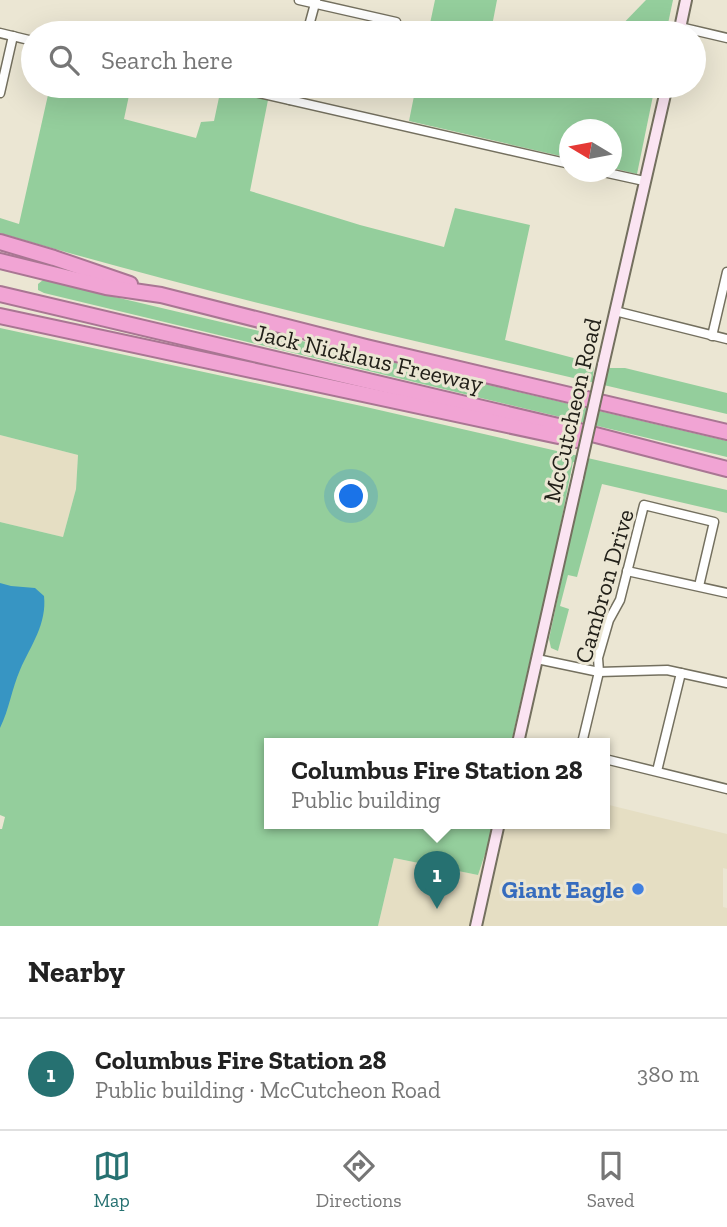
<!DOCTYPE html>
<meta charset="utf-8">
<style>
:root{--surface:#fff;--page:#f2f2f2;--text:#222;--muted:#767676;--line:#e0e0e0;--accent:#267171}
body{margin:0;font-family:"Zilla Slab",serif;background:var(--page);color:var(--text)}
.compass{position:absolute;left:559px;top:119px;width:63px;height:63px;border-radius:50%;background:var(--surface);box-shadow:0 7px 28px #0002;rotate:280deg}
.you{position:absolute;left:352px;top:497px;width:24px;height:24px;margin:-18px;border:5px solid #fff;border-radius:50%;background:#1a73e8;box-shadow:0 0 0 10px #1a73e833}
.badge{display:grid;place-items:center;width:46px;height:46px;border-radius:50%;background:var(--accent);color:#fff;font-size:23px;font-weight:700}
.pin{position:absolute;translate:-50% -58px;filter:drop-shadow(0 2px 4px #0008)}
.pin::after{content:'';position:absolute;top:37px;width:24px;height:21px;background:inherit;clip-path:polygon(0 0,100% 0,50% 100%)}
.popup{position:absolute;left:264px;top:738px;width:346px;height:91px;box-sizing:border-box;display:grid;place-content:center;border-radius:0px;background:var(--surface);filter:drop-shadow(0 2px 5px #0005);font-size:23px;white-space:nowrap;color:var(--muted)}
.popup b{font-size:26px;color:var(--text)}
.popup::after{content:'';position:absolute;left:50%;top:100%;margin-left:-14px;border:14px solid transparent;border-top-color:var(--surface)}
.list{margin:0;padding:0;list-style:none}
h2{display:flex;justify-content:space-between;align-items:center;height:91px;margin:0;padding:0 28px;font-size:30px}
h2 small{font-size:23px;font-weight:400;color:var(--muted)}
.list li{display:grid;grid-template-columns:46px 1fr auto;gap:21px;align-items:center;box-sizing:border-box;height:112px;padding:0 28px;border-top:2px solid var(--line)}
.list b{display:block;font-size:26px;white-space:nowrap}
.list p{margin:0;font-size:23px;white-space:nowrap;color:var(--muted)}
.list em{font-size:23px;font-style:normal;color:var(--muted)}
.icon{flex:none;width:38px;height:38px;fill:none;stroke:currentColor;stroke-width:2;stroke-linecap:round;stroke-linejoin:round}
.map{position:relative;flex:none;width:727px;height:926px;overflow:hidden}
.search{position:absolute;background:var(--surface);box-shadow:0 7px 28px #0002;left:21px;right:21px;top:21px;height:77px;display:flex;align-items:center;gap:18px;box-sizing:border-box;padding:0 24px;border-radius:38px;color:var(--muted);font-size:26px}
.sheet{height:203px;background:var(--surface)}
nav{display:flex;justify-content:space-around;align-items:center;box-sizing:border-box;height:98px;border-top:2px solid var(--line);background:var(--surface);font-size:19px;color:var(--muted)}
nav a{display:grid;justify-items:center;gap:4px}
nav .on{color:var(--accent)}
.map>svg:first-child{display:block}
.built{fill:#e5dec3}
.green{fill:#94ce9c}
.water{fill:#3795c3}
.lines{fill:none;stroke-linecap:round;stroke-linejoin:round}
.minor-casing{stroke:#74705f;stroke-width:11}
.secondary-casing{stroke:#74705f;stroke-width:14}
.motorway-casing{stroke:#a97693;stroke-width:18}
.minor{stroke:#fff;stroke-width:8}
.secondary{stroke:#fbe4f2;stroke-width:10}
.motorway{stroke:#f1a4d4;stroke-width:14}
.secondary-bridge-casing{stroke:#74705f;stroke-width:14;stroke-linecap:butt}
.secondary-bridge{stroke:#fbe4f2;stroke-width:10}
.shop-dot{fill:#3f7fe0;stroke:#ebe6d3;stroke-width:2.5}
.labels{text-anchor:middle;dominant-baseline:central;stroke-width:6;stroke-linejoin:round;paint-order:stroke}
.street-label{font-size:24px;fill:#222019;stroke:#ebe6d3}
.shop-label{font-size:24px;font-weight:bold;fill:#366cbe;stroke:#ebe6d3;text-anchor:end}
</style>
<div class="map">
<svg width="727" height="926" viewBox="0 0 727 926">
<rect width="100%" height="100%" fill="#ebe6d3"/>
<!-- built -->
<g class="built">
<polygon points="0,435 78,455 76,489 63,537 0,522"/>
<polygon points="605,804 727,834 727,869 723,868 723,907 727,908 727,926 378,926 394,858 478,875 490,839 493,823 605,823"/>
</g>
<!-- green -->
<g class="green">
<polygon points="435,0 497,0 492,26 521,33 428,33"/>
<polygon points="646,0 673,0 666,33 614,33"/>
<path d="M50 86H131L124 119 196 138 201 122 214 121 221 88 268 100 250 191 360 225 444 247 455 208 530 225 505 340 585 361 594 366 593 376 605 379 608 368H625L727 393V414C484 356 239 304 0 233V218L19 224Z"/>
<polygon points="416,86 655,86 637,174 612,168 612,130 570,130 569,158 409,121"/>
<polygon points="43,280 727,441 727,457 44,293 38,290 38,284"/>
<polygon points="0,328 366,407 727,490 727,513 602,484 577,577 568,575 560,606 569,609 558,651 551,648 549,639 584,474 586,472 587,466 573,462 556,547 511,743 269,743 269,823 493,823 490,839 478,875 394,858 378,926 0,926 0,829 2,829 5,817 0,815 0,522 63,537 76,489 78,455 0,435"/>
</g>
<!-- water -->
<path class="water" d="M0 583 11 586 35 588 44 596C47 624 31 645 20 670 12 688 9 710 0 728Z"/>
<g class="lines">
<defs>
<g id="minor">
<polyline points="299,0 396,22"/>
<polyline points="680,27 727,38"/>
<polyline points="0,33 33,41"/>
<polyline points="307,33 316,0"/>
<polyline points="228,86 570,164"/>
<polyline points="0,93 13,36"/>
<polyline points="290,100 294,86"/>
<polyline points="603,172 644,181"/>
<polyline points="615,311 727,339"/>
<polyline points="712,336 727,272"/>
<polyline points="627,571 727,593"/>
<polyline points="537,659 599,672 667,670 727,683"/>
<polyline points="582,743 599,672 598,658 609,620 620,600 644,505 714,522 699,586"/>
<polyline points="605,759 727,789"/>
<polyline points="657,771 681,673"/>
</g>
<g id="secondary">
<polyline points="679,33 686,0"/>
<polyline points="603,365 667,86"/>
<polyline points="518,743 578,477"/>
<polyline points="476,926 499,823"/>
</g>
<g id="motorway">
<polyline points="0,242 54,258 130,284"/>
<polyline points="0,261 106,287 161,295 366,347 727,432"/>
<polyline points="0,294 588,433 727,469"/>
<polyline points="0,316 577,440"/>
</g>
</defs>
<!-- minor casing -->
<use href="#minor" class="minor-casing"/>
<!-- secondary casing -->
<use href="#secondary" class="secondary-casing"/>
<!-- motorway casing -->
<use href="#motorway" class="motorway-casing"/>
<!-- minor -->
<use href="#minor" class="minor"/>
<!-- secondary -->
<use href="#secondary" class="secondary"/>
<!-- motorway -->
<use href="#motorway" class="motorway"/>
<defs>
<polyline id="secondary-bridge" points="578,477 603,365"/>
</defs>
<!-- secondary-bridge casing -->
<use href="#secondary-bridge" class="secondary-bridge-casing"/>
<!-- secondary-bridge -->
<use href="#secondary-bridge" class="secondary-bridge"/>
</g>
<!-- markers -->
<circle class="shop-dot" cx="638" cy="889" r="7"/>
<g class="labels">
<!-- street labels -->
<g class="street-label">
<text transform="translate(369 358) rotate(13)">Jack Nicklaus Freeway</text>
<text transform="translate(572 410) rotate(-77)">McCutcheon Road</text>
<text transform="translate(604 586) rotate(-74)">Cambron Drive</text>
</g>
<!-- shop labels -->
<g class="shop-label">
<text x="624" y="889">Giant Eagle</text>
</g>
</g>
</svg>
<svg class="compass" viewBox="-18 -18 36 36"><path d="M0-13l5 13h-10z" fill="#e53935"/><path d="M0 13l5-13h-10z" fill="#767676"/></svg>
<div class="you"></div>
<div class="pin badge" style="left:437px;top:909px">1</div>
<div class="popup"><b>Columbus Fire Station 28</b>Public building</div>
<div class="search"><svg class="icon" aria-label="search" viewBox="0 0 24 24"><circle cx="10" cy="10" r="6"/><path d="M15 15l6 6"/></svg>Search here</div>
</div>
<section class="sheet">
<h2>Nearby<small></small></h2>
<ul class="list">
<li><span class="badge">1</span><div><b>Columbus Fire Station 28</b><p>Public building · McCutcheon Road</p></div><em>380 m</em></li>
</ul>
</section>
<nav>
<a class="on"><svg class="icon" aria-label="map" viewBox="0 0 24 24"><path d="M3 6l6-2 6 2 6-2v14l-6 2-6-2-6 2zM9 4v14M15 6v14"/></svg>Map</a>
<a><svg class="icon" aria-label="directions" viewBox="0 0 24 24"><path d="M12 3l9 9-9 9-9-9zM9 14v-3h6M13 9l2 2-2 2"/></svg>Directions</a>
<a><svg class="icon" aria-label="saved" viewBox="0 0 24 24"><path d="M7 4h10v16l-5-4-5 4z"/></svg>Saved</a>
</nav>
